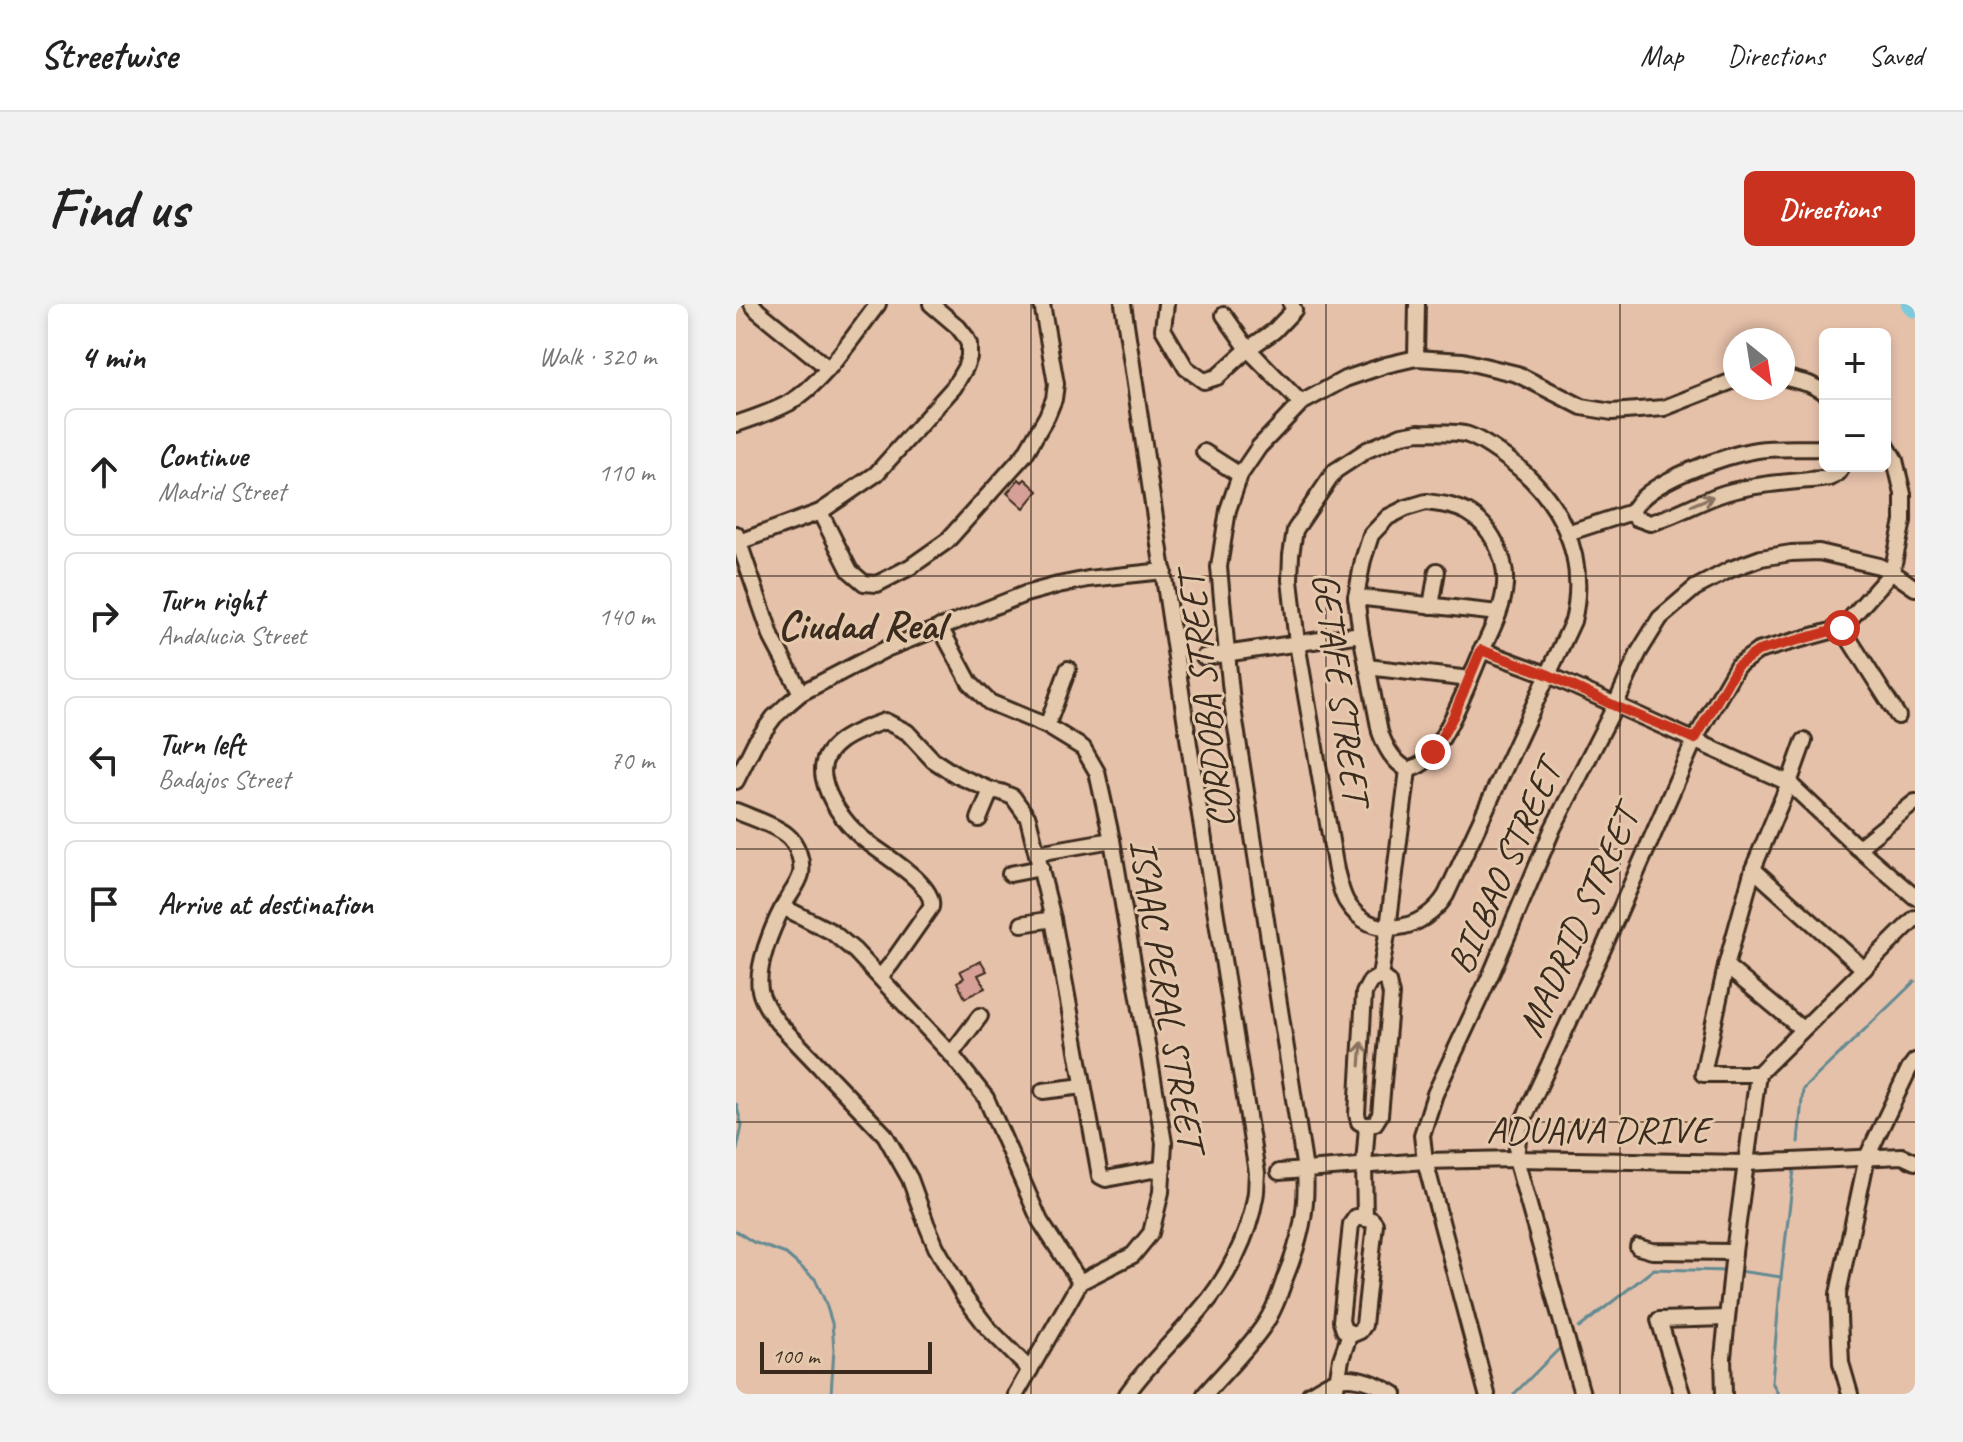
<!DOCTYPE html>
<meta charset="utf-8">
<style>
:root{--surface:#fff;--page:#f2f2f2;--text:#222;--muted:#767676;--line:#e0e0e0;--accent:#c8321e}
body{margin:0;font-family:Caveat,sans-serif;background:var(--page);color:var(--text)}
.controls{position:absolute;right:24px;top:24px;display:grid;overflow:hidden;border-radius:12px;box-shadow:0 4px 12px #0003}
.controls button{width:72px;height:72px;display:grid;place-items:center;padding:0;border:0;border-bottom:2px solid var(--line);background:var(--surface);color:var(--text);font:40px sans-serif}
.compass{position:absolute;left:987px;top:24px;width:72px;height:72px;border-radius:50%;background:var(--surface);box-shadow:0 4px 12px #0003;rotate:150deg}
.scale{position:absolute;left:24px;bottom:20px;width:172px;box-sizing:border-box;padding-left:8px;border:4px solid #3b2a1e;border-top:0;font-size:22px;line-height:28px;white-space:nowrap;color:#3b2a1e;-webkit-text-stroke:6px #e5c9ac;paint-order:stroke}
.stop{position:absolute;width:24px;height:24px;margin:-18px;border:6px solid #c8321e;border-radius:50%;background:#fff}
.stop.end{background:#c8321e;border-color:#fff;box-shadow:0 2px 8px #0008}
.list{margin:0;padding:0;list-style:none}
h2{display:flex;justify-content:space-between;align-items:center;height:104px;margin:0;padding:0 32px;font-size:34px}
h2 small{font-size:26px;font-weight:400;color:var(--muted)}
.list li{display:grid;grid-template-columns:52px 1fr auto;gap:24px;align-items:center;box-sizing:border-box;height:128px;margin:0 16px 16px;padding:0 16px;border:2px solid var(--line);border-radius:12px}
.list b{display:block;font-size:30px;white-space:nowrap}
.list p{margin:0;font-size:26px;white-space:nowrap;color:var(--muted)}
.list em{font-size:26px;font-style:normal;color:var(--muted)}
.icon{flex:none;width:44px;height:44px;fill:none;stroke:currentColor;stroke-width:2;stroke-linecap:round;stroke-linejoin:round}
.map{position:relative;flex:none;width:1179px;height:1090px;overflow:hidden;border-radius:12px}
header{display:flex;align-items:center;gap:48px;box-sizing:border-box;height:112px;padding:0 40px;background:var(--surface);border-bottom:2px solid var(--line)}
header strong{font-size:38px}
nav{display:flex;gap:44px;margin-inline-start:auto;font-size:28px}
.intro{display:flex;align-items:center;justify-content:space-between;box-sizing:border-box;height:192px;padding:0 48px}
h1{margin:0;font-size:56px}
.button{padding:20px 36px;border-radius:12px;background:var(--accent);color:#fff;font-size:28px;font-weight:700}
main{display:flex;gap:48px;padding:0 48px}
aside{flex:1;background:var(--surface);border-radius:12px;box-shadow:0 4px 12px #0003}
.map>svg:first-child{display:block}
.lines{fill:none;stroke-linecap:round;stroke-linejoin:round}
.stream{stroke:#638a91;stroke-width:3}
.river{stroke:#7ecadd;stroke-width:20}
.building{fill:#d7a097;stroke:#3b2a1e;stroke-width:2}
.minor-casing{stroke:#3b2a1e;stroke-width:20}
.minor{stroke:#e5c9ac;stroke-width:14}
.oneway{stroke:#88725e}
.route{stroke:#c8321e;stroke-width:10}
.grid{fill:none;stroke:#3b2a1e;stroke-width:2;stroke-opacity:0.55}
.labels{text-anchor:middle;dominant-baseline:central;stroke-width:6;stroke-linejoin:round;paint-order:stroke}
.street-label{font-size:38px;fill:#3b2a1e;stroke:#e5c9ac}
.quarter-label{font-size:42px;font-weight:bold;fill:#3b2a1e;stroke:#e5c9ac}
</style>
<header>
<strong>Streetwise</strong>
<nav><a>Map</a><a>Directions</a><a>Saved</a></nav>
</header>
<div class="intro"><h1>Find us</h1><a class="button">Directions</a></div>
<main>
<aside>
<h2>4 min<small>Walk · 320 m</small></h2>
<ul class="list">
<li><svg class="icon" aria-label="ahead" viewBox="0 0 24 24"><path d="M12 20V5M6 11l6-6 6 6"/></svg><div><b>Continue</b><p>Madrid Street</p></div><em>110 m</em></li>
<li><svg class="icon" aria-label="right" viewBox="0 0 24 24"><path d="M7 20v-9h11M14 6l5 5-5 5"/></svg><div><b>Turn right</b><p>Andalucia Street</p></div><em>140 m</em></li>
<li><svg class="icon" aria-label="left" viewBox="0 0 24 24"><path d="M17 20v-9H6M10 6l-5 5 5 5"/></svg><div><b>Turn left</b><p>Badajos Street</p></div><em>70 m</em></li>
<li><svg class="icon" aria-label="arrive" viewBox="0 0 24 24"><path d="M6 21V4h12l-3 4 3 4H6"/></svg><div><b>Arrive at destination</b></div></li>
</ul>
</aside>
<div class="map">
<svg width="1179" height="1090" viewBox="0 0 1179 1090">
<rect width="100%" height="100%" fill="#e6c1aa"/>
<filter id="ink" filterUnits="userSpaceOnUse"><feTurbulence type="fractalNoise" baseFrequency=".0125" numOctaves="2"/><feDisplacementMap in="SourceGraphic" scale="16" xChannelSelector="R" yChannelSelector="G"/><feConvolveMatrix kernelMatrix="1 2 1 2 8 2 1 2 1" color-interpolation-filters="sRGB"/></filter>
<g filter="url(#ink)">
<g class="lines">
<!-- stream -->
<g class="stream">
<polyline points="0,800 6,822 0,850"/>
<polyline points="1062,838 1067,785 1179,677"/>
<polyline points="0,927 17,938 50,950 79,975 89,997 96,1019 98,1045 95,1090"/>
<polyline points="1003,967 1045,973"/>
<polyline points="843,1024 918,965 991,967"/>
<polyline points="778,1090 825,1043"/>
<polyline points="1042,1090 1036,1078 1045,973 1058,866"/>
</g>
<!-- river -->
<polyline class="river" points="1175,0 1179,4"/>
</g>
<!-- building -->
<g class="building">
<polygon points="283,175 286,178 289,175 302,187 288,204 271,189"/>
<polygon points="245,657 251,667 242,671 249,684 229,694 221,678 228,674 224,667"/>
</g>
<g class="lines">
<defs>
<g id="minor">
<polyline points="16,0 22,7 92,64"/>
<path d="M387 0 457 467 521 869C520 877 521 886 519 894 513 932 490 977 465 1005 441 1034 413 1059 391 1090"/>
<polyline points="430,0 427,25 450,64 468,77 481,73 512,45 538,27 558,6 555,0"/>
<polyline points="488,11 512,45 565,99"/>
<polyline points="680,54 681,0"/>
<polyline points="1047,73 1073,80 1089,88"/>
<path d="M0 120C18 114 36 108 53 99 88 79 117 32 142 0"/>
<path d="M683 128C697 129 720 127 732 131 744 135 758 145 769 153 823 192 853 250 837 317L710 591C688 627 635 639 610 597 605 588 603 577 600 566L561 339 554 276 555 251 559 226 599 167 631 146 666 131Z"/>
<polyline points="468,148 504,171"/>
<path d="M690 198C704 200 718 201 731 208 755 221 771 254 769 281 767 309 750 335 740 361 730 385 707 442 688 458 684 462 677 464 672 466 657 457 650 445 644 428L625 330 620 293 627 256 635 231 652 213 670 204Z"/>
<polyline points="84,208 114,267 128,279 141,280 174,263 211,237 289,150 311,112 318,95 320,80 306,0"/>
<path d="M896 208 900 214 914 219C940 212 963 197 989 189 1023 179 1059 178 1094 174 1100 171 1104 169 1106 162"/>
<path d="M831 229 896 208C908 178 989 151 1021 146 1043 143 1067 145 1089 144"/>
<polyline points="0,230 36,334 65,389"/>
<polyline points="3,238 84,208 140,170 218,83 229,64 233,53 233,40 229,32 222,23 195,0"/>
<polyline points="620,293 762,309"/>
<polyline points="695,302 701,267"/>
<polyline points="204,323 234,379 253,398 311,422 347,444 361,468 376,536 428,839 425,888 415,929 397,951 344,978 280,1090"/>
<polyline points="1106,324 1162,412"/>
<polyline points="745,346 813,371 1053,479 1122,544 1179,593"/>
<polyline points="468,353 625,330"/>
<polyline points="631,363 734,375"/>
<polyline points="311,422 332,365"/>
<polyline points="0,477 19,439 38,413 52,400 65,389 150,345 289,290 322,281 352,275 428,267"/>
<path d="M0 507C16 514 37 520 51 531 61 539 67 557 65 570 62 582 52 592 47 603 36 624 20 662 24 686 26 697 35 710 42 719L149 831 174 875 190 919 200 943 229 994 252 1024 294 1066"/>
<polyline points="243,515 255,486"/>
<polyline points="1122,544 1179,498"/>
<polyline points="302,549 376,536"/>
<polyline points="1017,565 1128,665"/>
<polyline points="274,570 305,564"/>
<polyline points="47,603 96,628 119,647 215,750 250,794 304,917 344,978"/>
<polyline points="286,620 317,615"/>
<polyline points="990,662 1066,725"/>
<polyline points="644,672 652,624 672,466"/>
<path d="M144 673 155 660 195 603C200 579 141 548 124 532 108 518 92 495 88 475 80 440 123 426 149 417L171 428 197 456 220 471 255 486 265 488 277 493 292 514 317 615 364 872 370 875 427 864"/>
<polyline points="215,750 244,712"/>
<polyline points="1022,770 967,770 990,662 1017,565 1053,479 1068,437"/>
<polyline points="307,787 347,782"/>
<polyline points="631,822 623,818 621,810 628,689 634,678 644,672"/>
<polyline points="631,822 639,819 644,811 655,691 652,678 644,672"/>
<polyline points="543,868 689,857 780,855 1010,859 1166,852 1179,858"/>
<polygon points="620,913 636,916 639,920 628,1021 624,1027 617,1030 608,1026 605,1017 615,920"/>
<polyline points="629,914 628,861 631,822"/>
<polyline points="902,943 916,947 998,948"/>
<path d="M469 1090C488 1068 509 1048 526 1024 537 1009 543 992 549 974 564 937 572 906 569 866L496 398 491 349 483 263 492 206 504 171 523 143 565 99 609 75 650 61 680 54 727 57 781 70 846 103 876 108 928 104 999 76"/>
<path d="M574 1090C583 1085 593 1077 603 1075 621 1071 643 1081 658 1090"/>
<polyline points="599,1090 605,1055 614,1029"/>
<polyline points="751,1090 689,857 686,831 699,790 756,668 817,524 879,402 903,348 924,314 959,284 995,265 1025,254 1055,249 1083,248 1143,262 1156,268 1179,284"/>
<polyline points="846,1090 780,855 783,825 867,645 959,435 1001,362 1022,347 1106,324 1156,268 1167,217 1167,190 1159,156 1149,139"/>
<polyline points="946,1090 923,1016 991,1014"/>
<polyline points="988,1090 987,1053 998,948 1022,770 1179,614"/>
<polyline points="1114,1090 1105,1059 1102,990 1131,853 1173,765 1179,757"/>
</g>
</defs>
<!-- minor casing -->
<use href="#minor" class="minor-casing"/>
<!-- minor -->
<use href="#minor" class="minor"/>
</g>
<!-- one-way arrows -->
<defs><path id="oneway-shaft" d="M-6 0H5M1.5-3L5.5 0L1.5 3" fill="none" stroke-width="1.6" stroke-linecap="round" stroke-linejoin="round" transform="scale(2)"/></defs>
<g class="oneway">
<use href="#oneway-shaft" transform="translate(966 197) rotate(-22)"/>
<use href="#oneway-shaft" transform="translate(625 750) rotate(-86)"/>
</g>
</g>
<g class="lines" filter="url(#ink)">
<!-- route -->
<polyline class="route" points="697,448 717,413 745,346 813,371 879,402 959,435 1001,362 1022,347 1106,324"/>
</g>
<!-- grid -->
<path class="grid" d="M295 0V1090M590 0V1090M884 0V1090M0 272H1179M0 545H1179M0 818H1179"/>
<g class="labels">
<!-- street labels -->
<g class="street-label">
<text transform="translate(605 384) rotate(82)">GETAFE STREET</text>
<text transform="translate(470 397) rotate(-97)">CORDOBA STREET</text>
<text transform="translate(768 563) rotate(-66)">BILBAO STREET</text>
<text transform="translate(842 618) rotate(-66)">MADRID STREET</text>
<text transform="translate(431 690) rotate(81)">ISAAC PERAL STREET</text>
<text x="862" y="825">ADUANA DRIVE</text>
</g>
<!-- quarter labels -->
<g class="quarter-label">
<text x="125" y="321">Ciudad Real</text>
</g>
</g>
</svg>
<div class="controls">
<button>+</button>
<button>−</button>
</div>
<svg class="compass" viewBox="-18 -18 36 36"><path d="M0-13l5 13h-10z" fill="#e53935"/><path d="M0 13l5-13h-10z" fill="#767676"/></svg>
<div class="scale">100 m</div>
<div class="stop" style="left:1106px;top:324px"></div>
<div class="stop end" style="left:697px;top:448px"></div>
</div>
</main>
